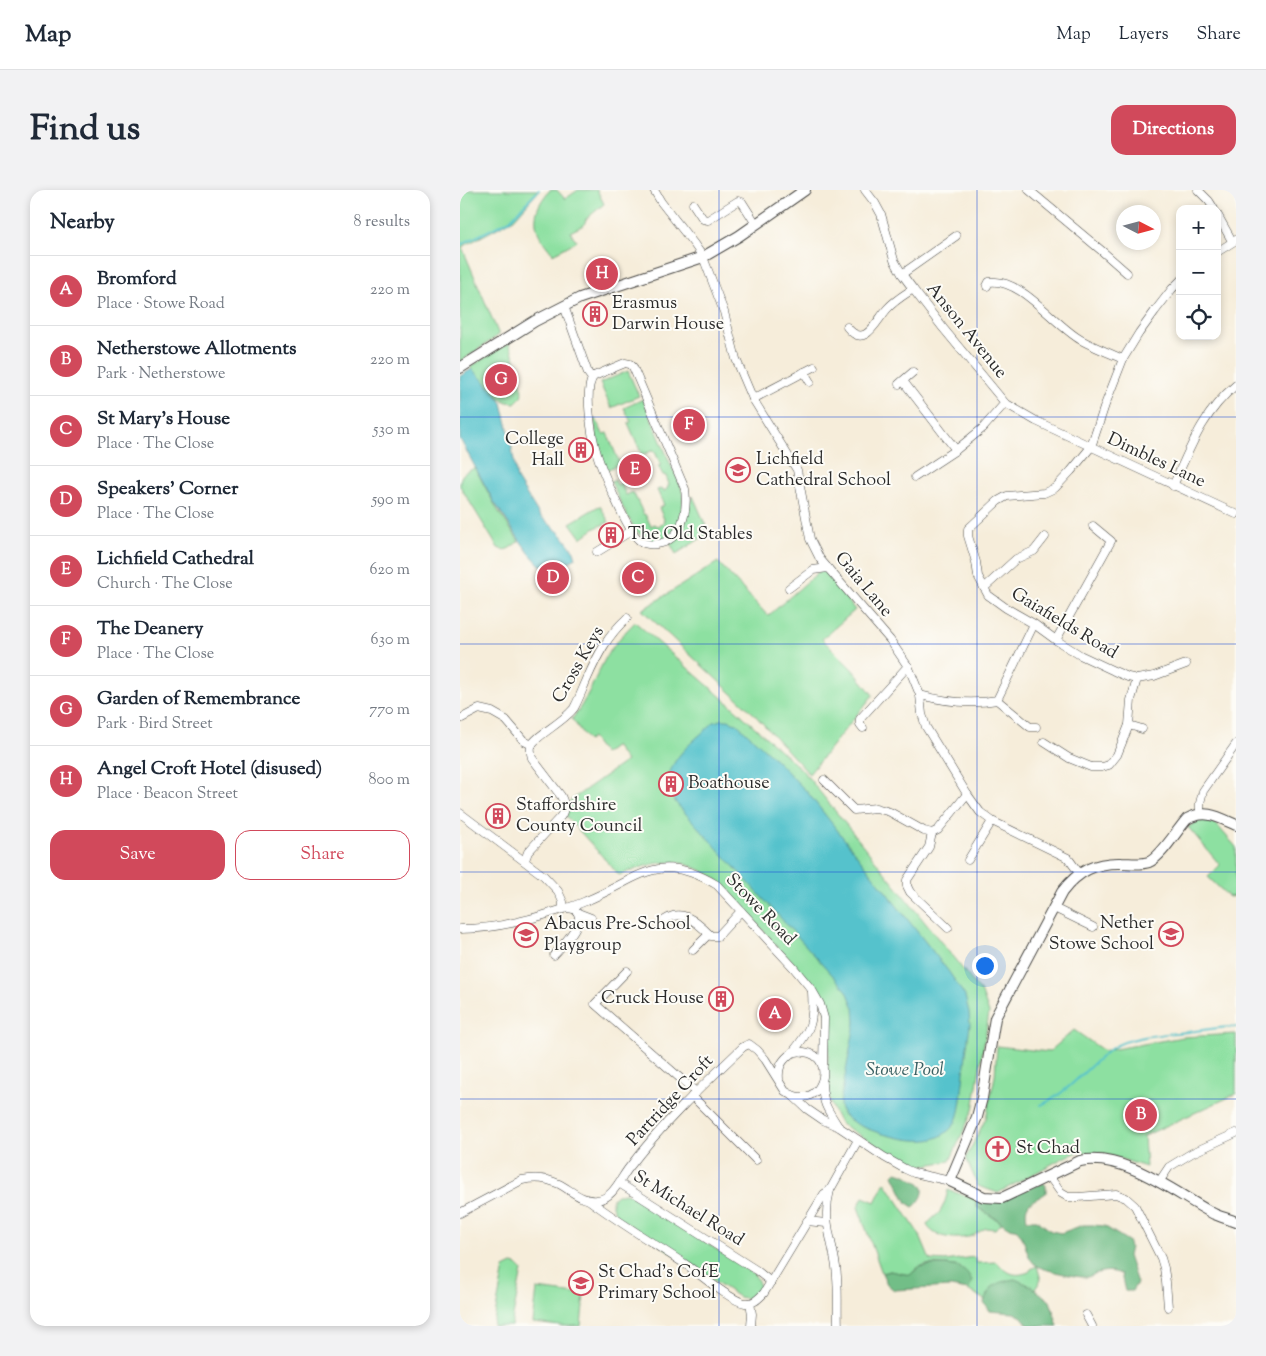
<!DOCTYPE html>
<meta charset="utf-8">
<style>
:root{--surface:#fff;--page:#f2f2f3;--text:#1f2937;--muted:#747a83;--line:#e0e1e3;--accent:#d1495b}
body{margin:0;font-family:"Sorts Mill Goudy",serif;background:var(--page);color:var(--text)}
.controls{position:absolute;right:15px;top:15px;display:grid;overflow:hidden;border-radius:10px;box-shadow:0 2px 8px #0003}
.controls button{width:45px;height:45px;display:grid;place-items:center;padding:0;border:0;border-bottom:1px solid var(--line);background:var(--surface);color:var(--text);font:25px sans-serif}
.compass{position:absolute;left:656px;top:15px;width:45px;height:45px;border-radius:50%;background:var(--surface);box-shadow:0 2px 8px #0003;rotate:96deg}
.you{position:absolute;left:524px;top:775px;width:18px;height:18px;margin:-12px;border:4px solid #fff;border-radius:50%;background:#1a73e8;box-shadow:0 0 0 8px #1a73e833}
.badge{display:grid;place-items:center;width:32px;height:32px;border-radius:50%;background:var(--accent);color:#fff;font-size:16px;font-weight:700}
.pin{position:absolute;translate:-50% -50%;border:2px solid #fff;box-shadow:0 1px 5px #0006}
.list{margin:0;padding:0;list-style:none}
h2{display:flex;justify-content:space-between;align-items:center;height:65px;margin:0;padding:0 20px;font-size:21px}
h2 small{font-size:16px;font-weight:400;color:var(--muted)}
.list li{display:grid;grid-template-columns:32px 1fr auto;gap:15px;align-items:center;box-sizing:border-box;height:70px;padding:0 20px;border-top:1px solid var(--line)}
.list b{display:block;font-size:19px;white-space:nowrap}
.list p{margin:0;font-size:16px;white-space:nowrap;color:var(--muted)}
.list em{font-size:16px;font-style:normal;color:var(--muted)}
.actions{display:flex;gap:10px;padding:15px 20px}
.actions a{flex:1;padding:11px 0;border:1px solid var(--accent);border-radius:15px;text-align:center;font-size:18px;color:var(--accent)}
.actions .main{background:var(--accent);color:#fff}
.icon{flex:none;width:28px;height:28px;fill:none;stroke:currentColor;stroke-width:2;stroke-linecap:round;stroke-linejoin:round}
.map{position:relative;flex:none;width:776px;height:1136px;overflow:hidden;border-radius:15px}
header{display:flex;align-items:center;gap:30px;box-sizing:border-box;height:70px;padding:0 25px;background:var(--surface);border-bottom:1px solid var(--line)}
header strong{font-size:24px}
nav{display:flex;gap:28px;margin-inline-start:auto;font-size:18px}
.intro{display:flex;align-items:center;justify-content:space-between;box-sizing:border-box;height:120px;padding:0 30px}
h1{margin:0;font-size:35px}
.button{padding:12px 22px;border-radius:15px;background:var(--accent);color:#fff;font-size:18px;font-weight:700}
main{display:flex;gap:30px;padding:0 30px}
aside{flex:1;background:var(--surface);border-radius:15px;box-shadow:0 2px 8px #0003}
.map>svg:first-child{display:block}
.green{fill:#8de0a1;stroke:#5c8666}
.forest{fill:#72be87;stroke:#4e7459}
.water{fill:#55c2cc;stroke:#40767c}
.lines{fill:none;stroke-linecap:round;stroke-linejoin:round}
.stream{stroke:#55c2cc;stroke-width:2}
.minor-casing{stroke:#494845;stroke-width:9}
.tertiary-casing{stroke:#494845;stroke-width:12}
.minor{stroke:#fff;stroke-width:8}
.tertiary{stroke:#fff;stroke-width:10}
.grid{fill:none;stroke:#1d4ed8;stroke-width:1;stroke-opacity:0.55}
.labels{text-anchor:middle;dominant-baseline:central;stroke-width:4;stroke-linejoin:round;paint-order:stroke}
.poi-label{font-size:18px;fill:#2b2b2b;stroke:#fdfcf7;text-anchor:start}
.street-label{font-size:18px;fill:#2b2b2b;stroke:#fdfcf7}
.water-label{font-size:19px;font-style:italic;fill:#3a6063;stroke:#fdfcf7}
</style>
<header>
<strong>Map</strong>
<nav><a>Map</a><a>Layers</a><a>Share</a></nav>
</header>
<div class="intro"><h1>Find us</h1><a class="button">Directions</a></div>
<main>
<aside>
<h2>Nearby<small>8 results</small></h2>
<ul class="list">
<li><span class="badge">A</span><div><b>Bromford</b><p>Place · Stowe Road</p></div><em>220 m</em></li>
<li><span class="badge">B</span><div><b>Netherstowe Allotments</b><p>Park · Netherstowe</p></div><em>220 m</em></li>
<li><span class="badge">C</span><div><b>St Mary's House</b><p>Place · The Close</p></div><em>530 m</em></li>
<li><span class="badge">D</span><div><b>Speakers' Corner</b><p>Place · The Close</p></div><em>590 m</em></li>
<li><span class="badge">E</span><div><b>Lichfield Cathedral</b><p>Church · The Close</p></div><em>620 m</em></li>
<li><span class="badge">F</span><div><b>The Deanery</b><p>Place · The Close</p></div><em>630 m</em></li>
<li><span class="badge">G</span><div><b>Garden of Remembrance</b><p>Park · Bird Street</p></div><em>770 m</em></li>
<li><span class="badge">H</span><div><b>Angel Croft Hotel (disused)</b><p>Place · Beacon Street</p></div><em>800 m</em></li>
</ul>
<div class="actions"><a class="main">Save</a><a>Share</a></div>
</aside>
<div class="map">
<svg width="776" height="1136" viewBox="0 0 776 1136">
<rect width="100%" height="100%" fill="#fdfcf7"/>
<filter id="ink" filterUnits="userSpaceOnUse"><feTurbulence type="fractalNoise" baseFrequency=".02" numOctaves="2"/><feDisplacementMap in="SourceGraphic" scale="10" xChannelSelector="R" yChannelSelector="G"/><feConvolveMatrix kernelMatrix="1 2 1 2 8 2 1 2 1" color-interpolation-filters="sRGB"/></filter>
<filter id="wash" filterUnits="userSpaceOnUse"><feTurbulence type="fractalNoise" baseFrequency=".0096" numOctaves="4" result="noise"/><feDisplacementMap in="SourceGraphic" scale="20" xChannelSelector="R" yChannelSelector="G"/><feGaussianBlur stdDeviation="1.12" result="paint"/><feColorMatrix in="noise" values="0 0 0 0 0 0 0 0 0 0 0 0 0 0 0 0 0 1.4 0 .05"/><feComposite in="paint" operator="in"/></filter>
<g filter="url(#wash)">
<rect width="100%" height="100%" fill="#f6edda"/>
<!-- green -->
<g class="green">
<polygon points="0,0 78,0 78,2 54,29 2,57 39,145 0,172"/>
<path d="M90 0H97L105 9 118 0H137L144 14 126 29 124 35 110 42 117 51 93 64C88 58 82 51 79 44 71 27 79 12 90 0Z"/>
<path d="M49 153C53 162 65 199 61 207 59 209 57 211 55 213L47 212 41 209 10 177Z"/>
<polygon points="168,181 179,206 151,218 140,193"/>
<path d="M183 209C192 230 201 251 210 273 214 282 220 291 222 301 226 319 218 353 195 351 191 350 187 350 184 348 171 339 158 306 151 292L155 290 157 295 161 293 166 305 173 302 184 325 185 324 191 336 194 334 198 336 203 334 204 329 199 318 204 315 197 300 200 299 204 301 207 299 209 294 206 286 203 285 198 276 201 275 194 260 182 265 168 233 171 232 164 218Z"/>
<polygon points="136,229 143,244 147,243 160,274 146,280 138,255 134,230"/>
<path d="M15 278 37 319 59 351C52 356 47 363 38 358L0 296C0 283 4 283 15 278Z"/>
<polygon points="233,306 249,343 216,364 210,353 223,338"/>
<polygon points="140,316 149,332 135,338 121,348 110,333 137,317"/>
<polygon points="258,372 308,426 363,378 395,420 362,449 392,479 413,505 349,584 294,524 182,420"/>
<path d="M175 432 275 519 343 581 522 803 529 823 513 920 490 971 453 977 381 934C357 901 373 866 368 830 367 818 361 806 354 796 344 782 329 769 317 757 305 742 292 728 279 714 274 707 268 700 262 694 252 685 238 678 225 674 202 668 180 678 159 685L106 626 111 610 166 571 155 556 144 564 132 548 128 551 112 529C127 510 133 492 144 471 152 456 163 444 175 432Z"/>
<polygon points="747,630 756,634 776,657 776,706 769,707 748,687 760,675 728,637 738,631"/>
<polygon points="614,840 644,861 723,847 776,844 776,904 684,946 686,977 642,963 618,962 603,968 538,1003 518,996 506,968 526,928 535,886 537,856 589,862"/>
<path d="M425 992 459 1044 470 1070 485 1071 514 1067 517 1073 536 1072C548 1082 552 1088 569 1082L571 1079 577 1076 581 1090 575 1099 564 1093 531 1098 525 1110 508 1100 512 1092 500 1077C489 1075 469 1072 459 1077 456 1079 452 1083 450 1085L430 1081 422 1083 398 1017 403 1007 415 1012Z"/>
<path d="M488 1000 519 1010 516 1013 517 1017 542 1033 535 1039 526 1038C521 1040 517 1044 512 1046 499 1050 474 1049 467 1035 470 1030 475 1027 479 1023 484 1016 486 1009 488 1000Z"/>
<path d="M165 1003 173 1005 293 1083C306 1098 298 1112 279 1107L159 1028C149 1017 148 1005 165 1003Z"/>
<polygon points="52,1074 57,1075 62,1080 51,1136 33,1136 44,1078"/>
<polygon points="77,1099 124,1105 121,1136 101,1136 73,1133"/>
</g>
<!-- forest -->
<g class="forest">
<path d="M436 982C443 983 447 986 452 989 455 991 460 992 462 996 466 1003 459 1013 453 1017L447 1013 433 985Z"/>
<path d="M584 993 586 996V1003C574 1012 563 1010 567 1030H577L591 1041 601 1043 623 1035H633L644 1036 668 1051 670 1057 668 1066 677 1093 672 1101H665L661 1084C651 1080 644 1081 634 1084 634 1085 628 1087 627 1087 619 1088 584 1080 577 1076 564 1067 567 1048 556 1039 547 1039 542 1032 535 1028 529 1024 523 1021 517 1017L516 1013 519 1010 530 1012Z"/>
<path d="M472 1075C489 1075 504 1073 512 1092L508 1100 491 1097 434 1100 427 1094 422 1083 430 1081 450 1085 459 1077Z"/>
<path d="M555 1089 571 1096 590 1111 598 1136H569L562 1127 554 1123 530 1121 524 1113C529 1095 537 1092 555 1089Z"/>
</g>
<!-- water -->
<g class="water">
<polygon points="12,179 33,200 42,213 50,247 57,289 80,326 101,344 114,361 116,368 94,381 86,379 80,375 69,363 59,349 34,312 0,249 0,186"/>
<path d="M261 530H268L276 533 313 567 348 603 489 782 505 806 509 822 510 835C507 854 505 873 503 892 501 906 501 921 495 933 490 941 481 947 473 949 454 955 396 940 383 924 381 920 380 917 380 913L395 833 394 818 387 801 216 613C213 607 210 601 209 594 206 569 238 548 254 532Z"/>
</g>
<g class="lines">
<!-- stream -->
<g class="stream">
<polyline points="0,55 50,30 79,0"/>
<path d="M581 915C610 902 627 876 652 858 670 846 706 844 727 842 743 840 759 837 776 837"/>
</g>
</g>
</g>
<g filter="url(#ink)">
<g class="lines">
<defs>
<g id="minor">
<polyline points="194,0 201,12 234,54 243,67 264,122 276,169 293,209 337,280 350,349 360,369 430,450 449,478 460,505 462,524 466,537 507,604 520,622 532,631 608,668 619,683"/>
<polyline points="405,0 415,13 421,24 434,70 442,84 453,99 483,138 545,213 576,231 776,324"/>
<polyline points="569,0 642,61 667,83"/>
<polyline points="738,0 749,11 754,19"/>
<polyline points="233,14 243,29 248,30 278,11 282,12 296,34"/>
<polyline points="757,24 772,51"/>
<polyline points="757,62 776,50"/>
<polyline points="442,84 496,46"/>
<polyline points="720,91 712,99 695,121 679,143 663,169 645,215 631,257 611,281 595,298 584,303 547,306 538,311 508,339 508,346 516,372 518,386 528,405 546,418 574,434 596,450 620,465 654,481 668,487 677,489 694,486 726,474"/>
<path d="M527 96 529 92C561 87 594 135 621 150 634 157 649 163 663 169"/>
<polyline points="104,116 128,183 130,186 134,186"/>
<path d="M387 137C405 160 416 131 427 119 435 110 444 105 453 99"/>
<path d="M165 173 170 174 173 177 225 299C228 321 222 351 197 354 191 355 183 354 179 350 167 340 142 281 137 264 132 248 123 197 134 186Z"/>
<polyline points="344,182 350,192"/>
<polyline points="443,191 496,260"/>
<polyline points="439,194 453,182"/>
<polyline points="293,209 354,177"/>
<polyline points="455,287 496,260 523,238 545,213"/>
<path d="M713 296C730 258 743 222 776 195"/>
<polyline points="137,362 171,341"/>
<polyline points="329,398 353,380 368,378"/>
<polyline points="524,398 556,369 574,361 585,347"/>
<polyline points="596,450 651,351 633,336"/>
<path d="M460 505C486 512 510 515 537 510L574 434"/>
<polyline points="537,510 570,537 576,537"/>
<polyline points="0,529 19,519 32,522 46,530 64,551 72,555"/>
<polyline points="669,535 682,539"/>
<polyline points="403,538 400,534 400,529 448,476"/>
<polyline points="584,552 609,568 631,577 642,577 649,575 657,565 669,535 671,510 677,489"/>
<polyline points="364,590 394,620 416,618 430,622 464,641 472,643 478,640 507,604"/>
<polyline points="0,623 84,686 98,701 103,712 103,719"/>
<polyline points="740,624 740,613 743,601 776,554"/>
<polyline points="472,643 469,657 447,690 447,696 450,702 488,738"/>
<path d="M65 670 68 662 101 626C105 619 105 614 101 606L72 568C71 564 70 561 71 556 75 546 105 531 114 518 119 509 123 498 127 489 137 466 148 445 167 428"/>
<polyline points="508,670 532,631"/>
<polyline points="594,718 633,737"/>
<polyline points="118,723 131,728"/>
<path d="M200 734C220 715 236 731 251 746H258L281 721"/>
<path d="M0 739C33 739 66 731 97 721 107 718 117 715 126 711 180 689 197 659 257 695L333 777 352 800 360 814 364 828 363 875"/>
<polyline points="233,760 249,744"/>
<path d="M94 765C100 758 129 729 115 720 114 719 108 718 107 718"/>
<polyline points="167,781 135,814 236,902"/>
<path d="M332 863C351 840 354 832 352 802"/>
<path d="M362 894C363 914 367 919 378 936"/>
<polyline points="332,905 347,919 363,930 379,937 424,967 445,979 454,983 490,991"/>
<polyline points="232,906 296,970"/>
<polyline points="589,986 601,1003 608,1007 618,1007 656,1004 666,1008 675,1016 701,1068 704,1078 706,1092 708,1117"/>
<polyline points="699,992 709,977 732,963 776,943"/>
<polyline points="159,993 296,1080 311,1092"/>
<path d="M370 1000C362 1031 372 1048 376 1077 379 1097 377 1116 378 1136"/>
<path d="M129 1010C161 1034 195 1054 228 1076 241 1085 271 1111 285 1113 294 1114 298 1109 304 1103L364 1004 370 1000 398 950"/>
<path d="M0 1023 62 990C75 987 87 988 99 994 111 1000 122 1012 137 1010 152 1009 160 990 168 979 201 935 243 895 283 857L289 854 297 860 305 869 325 901C361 926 380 866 344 862 339 861 333 862 329 865 321 872 318 878 319 889"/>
<polyline points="347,1031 366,1033"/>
<polyline points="290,1113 292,1124 291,1136"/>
<polyline points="626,1125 632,1136"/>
</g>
<g id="tertiary">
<polyline points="0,178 75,131 120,108 243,67 279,46 345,0"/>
<path d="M776 635C758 627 746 619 727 629 717 640 701 667 689 672 680 675 670 673 662 673 635 672 618 681 602 702L535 828 522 908 517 927 490 991 524 1007 542 1008 620 971C665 962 716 1004 754 1024 761 1027 769 1029 776 1032"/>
</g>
</defs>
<!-- minor casing -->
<use href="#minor" class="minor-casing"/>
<!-- tertiary casing -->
<use href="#tertiary" class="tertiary-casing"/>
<!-- minor -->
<use href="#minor" class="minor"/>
<!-- tertiary -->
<use href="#tertiary" class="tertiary"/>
</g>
</g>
<!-- grid -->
<path class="grid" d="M259 0V1136M517 0V1136M0 227H776M0 454H776M0 682H776M0 909H776"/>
<!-- icons -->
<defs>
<symbol id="building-ring" viewBox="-11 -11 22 22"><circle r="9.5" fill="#fdfcf7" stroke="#d1495b" stroke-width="1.5"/><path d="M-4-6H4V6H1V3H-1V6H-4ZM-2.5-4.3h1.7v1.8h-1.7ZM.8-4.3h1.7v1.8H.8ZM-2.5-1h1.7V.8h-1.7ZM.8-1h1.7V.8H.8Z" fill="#d1495b"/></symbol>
<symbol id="school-ring" viewBox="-11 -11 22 22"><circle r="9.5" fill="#fdfcf7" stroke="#d1495b" stroke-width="1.5"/><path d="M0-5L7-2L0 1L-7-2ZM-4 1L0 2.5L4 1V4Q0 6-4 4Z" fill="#d1495b"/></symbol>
<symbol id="church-ring" viewBox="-11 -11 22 22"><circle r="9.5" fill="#fdfcf7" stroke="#d1495b" stroke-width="1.5"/><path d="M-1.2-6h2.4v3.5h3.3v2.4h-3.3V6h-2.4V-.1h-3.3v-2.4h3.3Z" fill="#d1495b"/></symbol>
</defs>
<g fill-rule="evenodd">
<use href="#building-ring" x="121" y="110" width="28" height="28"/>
<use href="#building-ring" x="107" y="246" width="28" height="28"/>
<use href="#school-ring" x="264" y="266" width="28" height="28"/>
<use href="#building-ring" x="137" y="331" width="28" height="28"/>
<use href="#building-ring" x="197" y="580" width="28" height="28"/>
<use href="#building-ring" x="24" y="612" width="28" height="28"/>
<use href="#school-ring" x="697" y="730" width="28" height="28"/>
<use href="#school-ring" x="52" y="731" width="28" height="28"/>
<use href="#building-ring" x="247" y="795" width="28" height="28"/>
<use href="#church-ring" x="524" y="945" width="28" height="28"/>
<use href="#school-ring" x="107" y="1079" width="28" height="28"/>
</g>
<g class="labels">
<!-- poi labels -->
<g class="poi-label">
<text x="152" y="114">Erasmus<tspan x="152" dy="21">Darwin House</tspan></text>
<text x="104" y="250" text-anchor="end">College<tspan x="104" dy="21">Hall</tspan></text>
<text x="296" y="270">Lichfield<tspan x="296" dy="21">Cathedral School</tspan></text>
<text x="168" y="345">The Old Stables</text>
<text x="228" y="594">Boathouse</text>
<text x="56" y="616">Staffordshire<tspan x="56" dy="21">County Council</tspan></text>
<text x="694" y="734" text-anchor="end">Nether<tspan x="694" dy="21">Stowe School</tspan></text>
<text x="84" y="735">Abacus Pre-School<tspan x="84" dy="21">Playgroup</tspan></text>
<text x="244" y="809" text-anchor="end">Cruck House</text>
<text x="556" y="959">St Chad</text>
<text x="138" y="1083">St Chad's CofE<tspan x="138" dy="21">Primary School</tspan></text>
</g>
<!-- street labels -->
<g class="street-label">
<text transform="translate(506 141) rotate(51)">Anson Avenue</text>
<text transform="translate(696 271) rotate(25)">Dimbles Lane</text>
<text transform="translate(403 395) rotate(50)">Gaia Lane</text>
<text transform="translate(604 434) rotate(31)">Gaiafields Road</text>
<text transform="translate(119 475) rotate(-60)">Cross Keys</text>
<text transform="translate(300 720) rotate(46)">Stowe Road</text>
<text transform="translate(211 911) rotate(-47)">Partridge Croft</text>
<text transform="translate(228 1019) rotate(32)">St Michael Road</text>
</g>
<!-- water labels -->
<g class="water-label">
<text x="445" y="880">Stowe Pool</text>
</g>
</g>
</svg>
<div class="controls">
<button>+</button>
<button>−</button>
<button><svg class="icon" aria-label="locate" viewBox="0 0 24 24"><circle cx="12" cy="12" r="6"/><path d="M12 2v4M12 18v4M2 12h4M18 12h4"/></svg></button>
</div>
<svg class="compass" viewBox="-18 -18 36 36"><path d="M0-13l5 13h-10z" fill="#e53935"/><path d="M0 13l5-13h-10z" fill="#747a83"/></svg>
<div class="you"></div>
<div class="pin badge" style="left:315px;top:824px">A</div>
<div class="pin badge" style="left:681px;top:925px">B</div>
<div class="pin badge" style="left:178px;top:388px">C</div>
<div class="pin badge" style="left:93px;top:388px">D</div>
<div class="pin badge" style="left:175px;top:280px">E</div>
<div class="pin badge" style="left:229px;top:235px">F</div>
<div class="pin badge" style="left:41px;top:190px">G</div>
<div class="pin badge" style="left:142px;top:84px">H</div>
</div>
</main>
